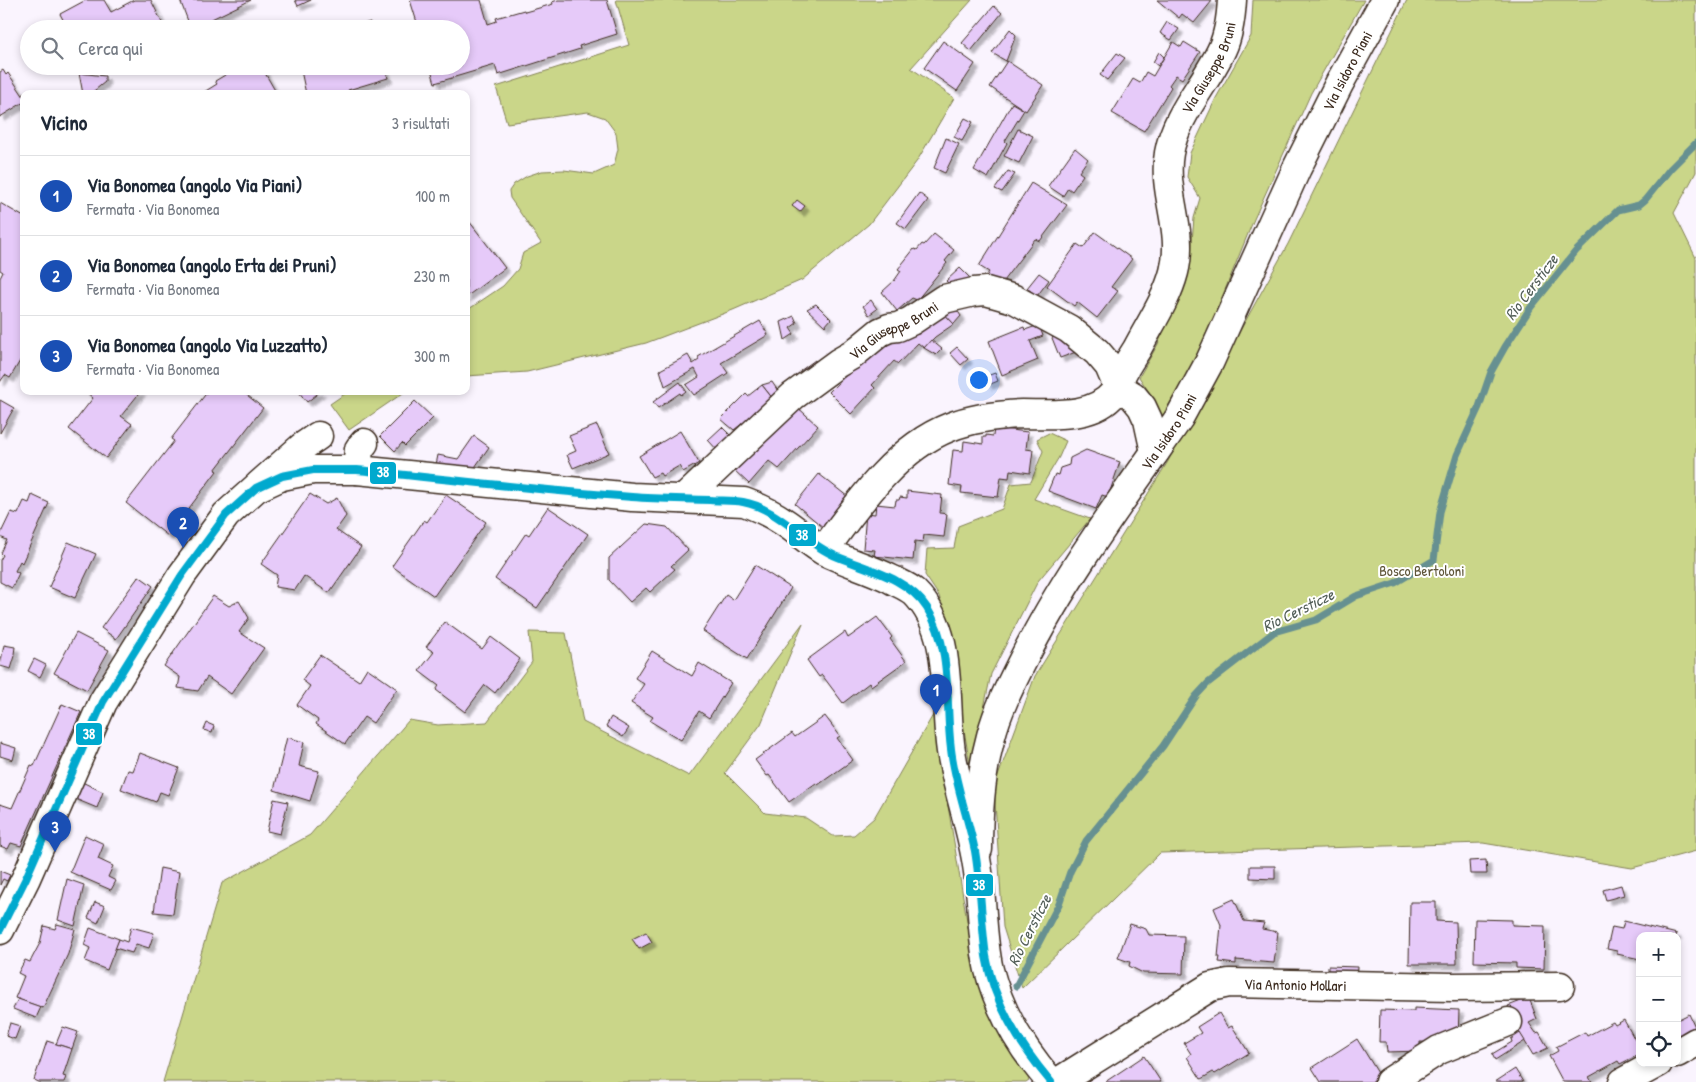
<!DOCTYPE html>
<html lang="it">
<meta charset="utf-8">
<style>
:root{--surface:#fff;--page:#f6f6f7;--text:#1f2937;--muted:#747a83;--line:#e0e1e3;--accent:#2563eb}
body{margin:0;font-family:"Patrick Hand",sans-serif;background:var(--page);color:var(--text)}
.controls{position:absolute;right:15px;bottom:15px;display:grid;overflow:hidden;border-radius:10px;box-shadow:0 2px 8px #0003}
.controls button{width:45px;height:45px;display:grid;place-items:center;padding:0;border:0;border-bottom:1px solid var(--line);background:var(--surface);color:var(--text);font:25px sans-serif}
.you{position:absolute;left:978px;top:379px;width:18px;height:18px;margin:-12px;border:4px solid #fff;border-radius:50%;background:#1a73e8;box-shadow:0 0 0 8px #1a73e833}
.badge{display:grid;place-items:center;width:32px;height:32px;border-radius:50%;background:var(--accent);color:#fff;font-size:16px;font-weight:700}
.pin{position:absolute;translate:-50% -41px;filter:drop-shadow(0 1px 2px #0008)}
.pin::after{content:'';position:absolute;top:26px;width:18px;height:15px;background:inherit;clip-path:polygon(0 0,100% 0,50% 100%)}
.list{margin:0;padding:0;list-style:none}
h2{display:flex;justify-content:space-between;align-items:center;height:65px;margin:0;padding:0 20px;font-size:21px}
h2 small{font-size:16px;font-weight:400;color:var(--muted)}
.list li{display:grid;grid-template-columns:32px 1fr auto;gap:15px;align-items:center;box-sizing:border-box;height:80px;padding:0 20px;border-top:1px solid var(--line)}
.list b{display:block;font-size:19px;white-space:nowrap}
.list p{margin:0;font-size:16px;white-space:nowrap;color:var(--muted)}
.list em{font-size:16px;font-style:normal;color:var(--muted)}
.icon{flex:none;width:28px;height:28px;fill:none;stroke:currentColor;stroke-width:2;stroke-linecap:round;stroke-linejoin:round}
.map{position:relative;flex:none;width:1696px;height:1082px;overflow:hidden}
.search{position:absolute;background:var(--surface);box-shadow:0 2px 8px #0003;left:20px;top:20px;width:450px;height:55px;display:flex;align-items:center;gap:12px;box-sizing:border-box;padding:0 18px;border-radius:28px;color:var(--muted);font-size:19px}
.panel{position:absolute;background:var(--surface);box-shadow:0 2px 8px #0003;left:20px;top:90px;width:450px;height:305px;border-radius:10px}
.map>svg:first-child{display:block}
.green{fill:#cad689;stroke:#828054}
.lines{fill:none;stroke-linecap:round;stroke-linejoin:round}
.stream{stroke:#669091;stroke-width:7}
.building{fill:#e6caf9;stroke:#3b2a1e;filter:url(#shadow)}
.street-casing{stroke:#3b2a1e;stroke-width:31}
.secondary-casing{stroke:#3b2a1e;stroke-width:31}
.street{stroke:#fff;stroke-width:28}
.secondary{stroke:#fff;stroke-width:28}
.bus-1-casing{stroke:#fff;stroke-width:11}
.bus-1{stroke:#00a9ce;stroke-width:8}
.labels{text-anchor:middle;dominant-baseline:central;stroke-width:4;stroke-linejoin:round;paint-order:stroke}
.street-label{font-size:15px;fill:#3b2a1e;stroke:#fff}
.park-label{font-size:15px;fill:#5f5539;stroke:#fff}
.water-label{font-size:16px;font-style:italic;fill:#515d57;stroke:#fff}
.line-badge{stroke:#fff;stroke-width:2}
.badge-label{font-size:14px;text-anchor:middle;font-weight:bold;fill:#fff}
</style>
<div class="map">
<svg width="1696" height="1082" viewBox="0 0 1696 1082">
<defs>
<filter id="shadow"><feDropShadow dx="4.5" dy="4.5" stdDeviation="1" flood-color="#0004"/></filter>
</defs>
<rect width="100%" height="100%" fill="#faf4fe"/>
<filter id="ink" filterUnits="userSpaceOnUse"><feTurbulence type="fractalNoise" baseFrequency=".02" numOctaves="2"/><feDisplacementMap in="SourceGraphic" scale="10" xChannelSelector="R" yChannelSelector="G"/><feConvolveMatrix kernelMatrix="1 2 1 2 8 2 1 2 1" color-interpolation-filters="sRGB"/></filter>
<g filter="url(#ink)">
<!-- green -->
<g class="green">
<polygon points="616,0 972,0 911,68 954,98 917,161 869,224 802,280 733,310 646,343 527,372 466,376 466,311 503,286 518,269 523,253 541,243 510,198 509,191 514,184 527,176 542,171 564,170 594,174 614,165 618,149 616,133 605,118 588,112 507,123 496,87 629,45"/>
<polygon points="1253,0 1364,0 1311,93 1254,219 1200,351 1159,422 1153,398 1139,377 1158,344 1190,265 1194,218 1200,198 1187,177 1190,153 1216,98 1251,36"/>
<polygon points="1407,0 1696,0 1696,172 1674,213 1696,258 1696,851 1632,868 1483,843 1160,853 1022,988 1003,927 994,787 1035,676 1167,463 1288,244"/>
<polygon points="349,391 406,391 349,430 330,404"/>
<polygon points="1049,433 1066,441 1059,457 1034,499 1090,519 1038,581 991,674 971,771 962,718 957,658 939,596 925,575 927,549 954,548 958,526 1002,509 1011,484 1031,482 1043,451 1037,439"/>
<polygon points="803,623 761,724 725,773 765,813 806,818 833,836 854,835 874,818 933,715 971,945 1000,1029 1029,1080 1026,1082 163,1082 222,883 310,835 409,720 438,725 487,722 532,662 529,632 566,633 583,722 689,776"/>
</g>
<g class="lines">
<!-- stream -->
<polyline class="stream" points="1016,986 1059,904 1070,872 1086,841 1163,746 1196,696 1208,683 1274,632 1316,620 1356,596 1395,583 1434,560 1440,512 1457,455 1479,407 1491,372 1505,347 1531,307 1576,251 1618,210 1639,205 1645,200 1670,169 1696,143"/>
</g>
<!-- building -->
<g class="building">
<polygon points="86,0 104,0 111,12 134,0 151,0 165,29 68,29 60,14"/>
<polygon points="180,0 251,0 191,29"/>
<polygon points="295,0 311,0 298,6"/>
<polygon points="410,0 481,0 488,24 497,21 496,18 524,10 525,12 553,4 552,2 558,0 607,0 617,34 579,46 580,49 498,75 495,65 435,83 430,66 461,66 461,29 419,29"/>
<polygon points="1157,0 1210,0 1212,1 1194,23 1182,14 1179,18"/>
<polygon points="994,6 1002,13 971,51 962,43"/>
<polygon points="370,22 372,29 347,29"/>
<polygon points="1167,22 1179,29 1171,40 1160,33"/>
<polygon points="1010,29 1016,35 1006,61 992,53"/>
<polygon points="943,41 975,64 957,91 924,68"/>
<polygon points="1173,42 1181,47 1184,42 1200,52 1182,79 1176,75 1169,85 1171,87 1144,131 1112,113 1133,79 1140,83 1146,72 1153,76"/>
<polygon points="1159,52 1164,57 1158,66 1153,62"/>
<polygon points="1117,53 1125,58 1107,80 1100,75"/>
<polygon points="1007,61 1043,85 1026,111 990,87"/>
<polygon points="240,66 261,66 277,94 205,94 204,92 217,84 215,81"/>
<polygon points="300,66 384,66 388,78 348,90 349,93 345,94 306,94"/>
<polygon points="3,70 6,75 8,73 24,97 24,102 0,117 0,72"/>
<polygon points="79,73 105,76 105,82 90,94 83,94"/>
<polygon points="1012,103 1024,110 1005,141 1007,143 988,178 974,170"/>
<polygon points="965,118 973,122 962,141 954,137"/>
<polygon points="1018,129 1033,136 1019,163 1004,156"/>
<polygon points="946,138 959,144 945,173 934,168"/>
<polygon points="1075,148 1088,159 1079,172 1083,175 1072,191 1068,188 1063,196 1048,186"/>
<polygon points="1008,171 1015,174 1002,192 995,189"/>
<polygon points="1031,183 1067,205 1040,241 1035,239 1000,285 981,284 989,272 979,266"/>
<polygon points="919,193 928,200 906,229 897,223"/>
<polygon points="797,200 805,206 800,212 792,206"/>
<polygon points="0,203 24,217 24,354 10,378 5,375 0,382 0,278 3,272 0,270"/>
<polygon points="469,221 505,268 466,297 466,223"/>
<polygon points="1095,232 1132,259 1111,287 1118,291 1097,318 1077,302 1074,306 1047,286 1077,244 1083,248"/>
<polygon points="934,234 954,250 945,261 947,263 917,300 912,298 897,311 882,292 894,281 901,271 898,269 914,249 917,250 922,244 924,245"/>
<polygon points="960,268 971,279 958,292 946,281"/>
<polygon points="1039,273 1049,280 1037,296 1027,288"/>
<polygon points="871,300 877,309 869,315 863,306"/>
<polygon points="816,304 831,319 825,326 807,309"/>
<polygon points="941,310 954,324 935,337 924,348 918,343 898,364 894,361 872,385 875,388 851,414 829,392 887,335"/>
<polygon points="941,310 957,310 961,316 954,324"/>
<polygon points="794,316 797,323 790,328 794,334 785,340 781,322"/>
<polygon points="760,321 768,335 721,363 728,373 694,395 686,385 699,377 695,369 665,386 660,370 688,355 693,364 699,360 698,357"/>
<polygon points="1039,325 1043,336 1030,341 1038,360 1002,375 989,341 1024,327 1025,330"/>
<polygon points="1060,329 1084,349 1060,358 1052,338"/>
<polygon points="931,340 942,349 936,355 924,348"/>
<polygon points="957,347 968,359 961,365 950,353"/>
<polygon points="815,360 822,369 805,380 800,371"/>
<polygon points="995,373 998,381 988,385 984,377"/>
<polygon points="680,382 686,391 681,395 680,393 658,408 653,402"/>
<polygon points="772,382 782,397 773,399 762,385"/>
<polygon points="762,385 773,399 734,430 721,419 746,394 748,396"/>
<polygon points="85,391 141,391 121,416 132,424 106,458 69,429 93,398"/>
<polygon points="208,391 242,391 263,408 215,470 217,471 168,536 126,503 174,441 171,439"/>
<polygon points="298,391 321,391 307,402"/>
<polygon points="0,400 14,408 0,433"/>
<polygon points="415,401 433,418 405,446 402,443 395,451 380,436"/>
<polygon points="794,404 818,426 779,469 769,461 749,484 733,469"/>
<polygon points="597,425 609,453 573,468 567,455 576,451 569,436"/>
<polygon points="722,427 735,440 719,452 708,440"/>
<polygon points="994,428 1028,432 1026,449 1033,450 1030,473 1010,470 1009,478 1001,477 998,497 961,493 962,487 949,485 953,450 963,451 964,441 983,444 983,437 986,437 986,435 993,436"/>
<polygon points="680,431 699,463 683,472 679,466 662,476 660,473 652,477 639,456"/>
<polygon points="474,436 489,447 473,470 436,465 438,455 458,459"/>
<polygon points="1086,450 1120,462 1108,497 1102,495 1096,509 1048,491 1055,474 1058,475 1060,468 1069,465 1070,458"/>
<polygon points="819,474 848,497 824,528 795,504"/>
<polygon points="907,491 942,495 940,513 947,514 944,537 924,535 923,542 915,541 913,560 874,556 875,550 863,549 866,513 875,514 876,504 895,506 896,500 899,500 900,497 907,498"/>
<polygon points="310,494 326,504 337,498 346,516 336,530 361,547 329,593 304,576 295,590 275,587 277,575 261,564"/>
<polygon points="32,495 49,503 22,563 20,561 15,571 19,573 12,588 0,582 0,560 3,555 1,553 7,540 0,537 0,535 11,512 18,514 24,501 29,503"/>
<polygon points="446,495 486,522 434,596 392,566 424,520 427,522"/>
<polygon points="548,507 588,534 537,608 495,579 526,533 529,535"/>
<polygon points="646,524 667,527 688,550 671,566 675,569 650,592 646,588 630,602 609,580 609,558"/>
<polygon points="68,542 96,554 75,598 49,587"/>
<polygon points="755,565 791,588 747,659 703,631 726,595 733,600"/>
<polygon points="139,576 153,586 116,639 101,628"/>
<polygon points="213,596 229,606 239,601 249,618 239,632 264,648 231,694 207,677 198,691 178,688 180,677 164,666"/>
<polygon points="877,617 892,637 890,639 906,661 871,686 869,683 843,703 822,675 819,677 807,660 845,632 848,638"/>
<polygon points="445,622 482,649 491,637 520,659 495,693 485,685 465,712 436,690 439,686 419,671 434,652 426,647"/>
<polygon points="76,633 109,650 87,690 54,673"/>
<polygon points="4,645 15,647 14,654 15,656 11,669 0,666"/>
<polygon points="652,651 692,676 699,663 731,683 709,718 699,711 681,740 650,721 653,717 631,703 644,684 635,678"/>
<polygon points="320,655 359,681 367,668 397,689 373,723 364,717 345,744 316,724 318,720 297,705 310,686 302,680"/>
<polygon points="34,659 46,665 40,677 28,671"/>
<polygon points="62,704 81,712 21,846 11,843 8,849 0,846 0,804 12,808 31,765 34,766"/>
<polygon points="825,716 840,736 837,738 853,760 818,785 816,783 789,802 769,775 767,776 755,760 792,733 795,737"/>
<polygon points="611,717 629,728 623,737 606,726"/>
<polygon points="207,723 214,726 212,733 204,730"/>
<polygon points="287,737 304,742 299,766 319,771 310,801 274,790"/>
<polygon points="0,743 16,748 13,760 0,756"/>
<polygon points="140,753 179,768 168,795 160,792 156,802 121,789 128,770 133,771"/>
<polygon points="80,781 103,792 97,808 73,798"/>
<polygon points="274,799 288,802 280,834 267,831"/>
<polygon points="85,835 104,844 98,859 113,866 108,877 116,881 111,890 70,872"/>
<polygon points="1486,860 1487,874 1470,874 1469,861"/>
<polygon points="1250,866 1275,866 1275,879 1250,878"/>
<polygon points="160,868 179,872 173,914 154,912"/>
<polygon points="0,871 10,875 7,881 3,879 0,885"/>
<polygon points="67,879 84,885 75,926 58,920"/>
<polygon points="1621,885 1624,895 1606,900 1603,890"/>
<polygon points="1234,899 1244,921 1264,923 1262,929 1278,932 1274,963 1236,960 1236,964 1219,962 1220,957 1218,957 1221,925 1214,908"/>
<polygon points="95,902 105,906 98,923 88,918"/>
<polygon points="1410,902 1436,902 1436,921 1456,922 1457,964 1409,964"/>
<polygon points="1475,919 1512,920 1512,925 1545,926 1544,969 1516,968 1516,963 1474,962"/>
<polygon points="1624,921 1677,934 1676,936 1640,936 1640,959 1617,954 1617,951 1607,949 1612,927 1622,929"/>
<polygon points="57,924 75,929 68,954 43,1008 15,998 24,976 18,973 25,960 30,962 40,943 44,926 55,929"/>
<polygon points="1130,924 1146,929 1149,935 1184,936 1183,974 1143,973 1129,966 1130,962 1118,958"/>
<polygon points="131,927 154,933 149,948 136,944 132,953 115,948 119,939 127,942"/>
<polygon points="90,928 119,939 107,970 85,961 90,948 84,945"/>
<polygon points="646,932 652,942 639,949 632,939"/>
<polygon points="1328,966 1358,967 1357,979 1328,977"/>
<polygon points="1529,998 1537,1019 1529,1023 1536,1033 1539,1032 1548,1048 1533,1055 1516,1027 1508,1006"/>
<polygon points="18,999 41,1007 36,1018 13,1009"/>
<polygon points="1414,1008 1459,1010 1458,1038 1443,1043 1420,1042 1420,1051 1387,1052 1386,1042 1379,1042 1380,1010 1414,1011"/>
<polygon points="1219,1013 1228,1028 1232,1026 1249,1053 1215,1074 1213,1072 1201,1079 1187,1057 1191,1054 1184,1043 1201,1033 1197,1027"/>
<polygon points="1689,1014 1696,1029 1677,1039 1677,1020"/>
<polygon points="1624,1020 1640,1049 1640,1054 1620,1064 1618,1061 1589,1077 1592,1082 1563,1082 1549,1056 1558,1051 1556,1047 1585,1032 1587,1036 1613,1022 1615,1025"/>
<polygon points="10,1023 20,1026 15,1039 6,1036"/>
<polygon points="63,1027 78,1032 72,1049 56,1044"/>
<polygon points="1520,1033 1525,1041 1495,1060 1492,1054 1512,1042 1511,1039"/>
<polygon points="1357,1039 1381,1078 1375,1082 1321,1082 1312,1068"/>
<polygon points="47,1041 72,1049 63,1076 66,1077 64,1082 39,1082 34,1080"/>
<polygon points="1144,1056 1161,1082 1105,1082"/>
<polygon points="1515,1069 1523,1082 1495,1082"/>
</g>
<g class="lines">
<defs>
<g id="street">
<polyline points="357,470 359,449 364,443"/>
<polyline points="259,485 302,447 318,436"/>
<path id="s1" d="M684 499 793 396 838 363 852 355 880 332 889 328 898 327 911 321 944 299 974 292 986 291 1014 299 1069 329 1097 352 1109 366 1118 387 1133 396 1142 407 1148 420 1155 452"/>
<path id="s2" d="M824 550C857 505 896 448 950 427 972 418 999 415 1022 414 1052 414 1093 419 1114 393 1119 387 1119 379 1123 372 1127 364 1132 357 1137 349 1150 324 1167 299 1174 272 1185 230 1162 193 1169 153 1176 114 1206 84 1222 49 1229 34 1231 17 1232 0"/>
<path id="s3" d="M978 849C978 812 981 772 991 736 998 709 1011 684 1023 660 1066 574 1124 497 1179 418L1210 361 1297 168 1339 84 1385 0"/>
<polyline points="1677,1053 1696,1042"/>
<path id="s4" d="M1058 1082 1210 987 1229 983 1453 987 1560 986"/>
<polyline points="1389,1082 1439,1050 1508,1022"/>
<polyline points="1623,1082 1658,1063"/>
</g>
<path id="secondary" d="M0 930 26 878 103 702 182 575 226 515 256 488 282 476 313 470H357L632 497 744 502C758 507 771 513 784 522 798 531 810 543 824 551 846 562 869 568 891 579 898 583 907 586 914 592 955 632 943 699 951 751 957 789 971 826 977 865 983 900 981 936 989 970 1000 1013 1022 1049 1051 1082"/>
</defs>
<!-- street casing -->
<use href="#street" class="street-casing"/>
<!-- secondary casing -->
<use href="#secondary" class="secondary-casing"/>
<!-- street -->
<use href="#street" class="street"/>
<!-- secondary -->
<use href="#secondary" class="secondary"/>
<defs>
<path id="bus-1" d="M0 930 26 878 103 702 182 575 226 515 256 488 282 476 313 470H357C449 479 540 491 632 497 658 499 684 499 710 500 720 501 732 500 743 502 778 508 805 544 838 557 869 570 908 578 927 608 953 649 945 703 951 749 955 784 968 817 975 851 981 886 981 921 986 956 994 1004 1020 1045 1051 1082"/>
</defs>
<!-- bus-1 casing -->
<use href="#bus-1" class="bus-1-casing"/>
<!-- bus-1 -->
<use href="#bus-1" class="bus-1"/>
</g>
</g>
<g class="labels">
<!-- street labels -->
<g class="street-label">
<text stroke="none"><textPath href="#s2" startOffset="700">Via Giuseppe Bruni</textPath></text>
<text stroke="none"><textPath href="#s3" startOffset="871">Via Isidoro Piani</textPath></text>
<text stroke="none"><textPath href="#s1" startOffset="271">Via Giuseppe Bruni</textPath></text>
<text stroke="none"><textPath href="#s3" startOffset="468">Via Isidoro Piani</textPath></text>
<text stroke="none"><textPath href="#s4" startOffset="265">Via Antonio Mollari</textPath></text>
</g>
<!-- park labels -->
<g class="park-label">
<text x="1422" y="570">Bosco Bertoloni</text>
</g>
<!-- water labels -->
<g class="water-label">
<text transform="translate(1531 287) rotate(-53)">Rio Cersticze</text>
<text transform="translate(1298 610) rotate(-26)">Rio Cersticze</text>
<text transform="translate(1029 930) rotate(-63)">Rio Cersticze</text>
</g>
</g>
<g class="line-badge">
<rect x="369" y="461" width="28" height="24" rx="5" fill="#00a9ce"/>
<rect x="788" y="523" width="29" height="24" rx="5" fill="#00a9ce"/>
<rect x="75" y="722" width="28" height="24" rx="5" fill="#00a9ce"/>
<rect x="965" y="873" width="29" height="24" rx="5" fill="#00a9ce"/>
</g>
<g class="badge-label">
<text x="383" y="477">38</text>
<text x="802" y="540">38</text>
<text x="89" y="739">38</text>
<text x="979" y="890">38</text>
</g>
</svg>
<div class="controls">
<button>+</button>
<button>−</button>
<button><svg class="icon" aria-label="locate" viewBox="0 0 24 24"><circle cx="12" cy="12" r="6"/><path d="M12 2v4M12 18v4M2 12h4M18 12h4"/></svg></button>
</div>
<div class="you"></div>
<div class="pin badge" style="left:936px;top:715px;background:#1a4fb4">1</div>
<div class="pin badge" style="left:183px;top:548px;background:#1a4fb4">2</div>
<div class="pin badge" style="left:55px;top:852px;background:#1a4fb4">3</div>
<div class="search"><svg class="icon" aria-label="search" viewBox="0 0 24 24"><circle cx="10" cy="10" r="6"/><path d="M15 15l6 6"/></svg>Cerca qui</div>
<section class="panel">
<h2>Vicino<small>3 risultati</small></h2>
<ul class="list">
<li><span class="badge" style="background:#1a4fb4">1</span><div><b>Via Bonomea (angolo Via Piani)</b><p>Fermata · Via Bonomea</p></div><em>100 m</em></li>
<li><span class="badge" style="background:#1a4fb4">2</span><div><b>Via Bonomea (angolo Erta dei Pruni)</b><p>Fermata · Via Bonomea</p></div><em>230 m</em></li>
<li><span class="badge" style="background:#1a4fb4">3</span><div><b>Via Bonomea (angolo Via Luzzatto)</b><p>Fermata · Via Bonomea</p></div><em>300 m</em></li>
</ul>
</section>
</div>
